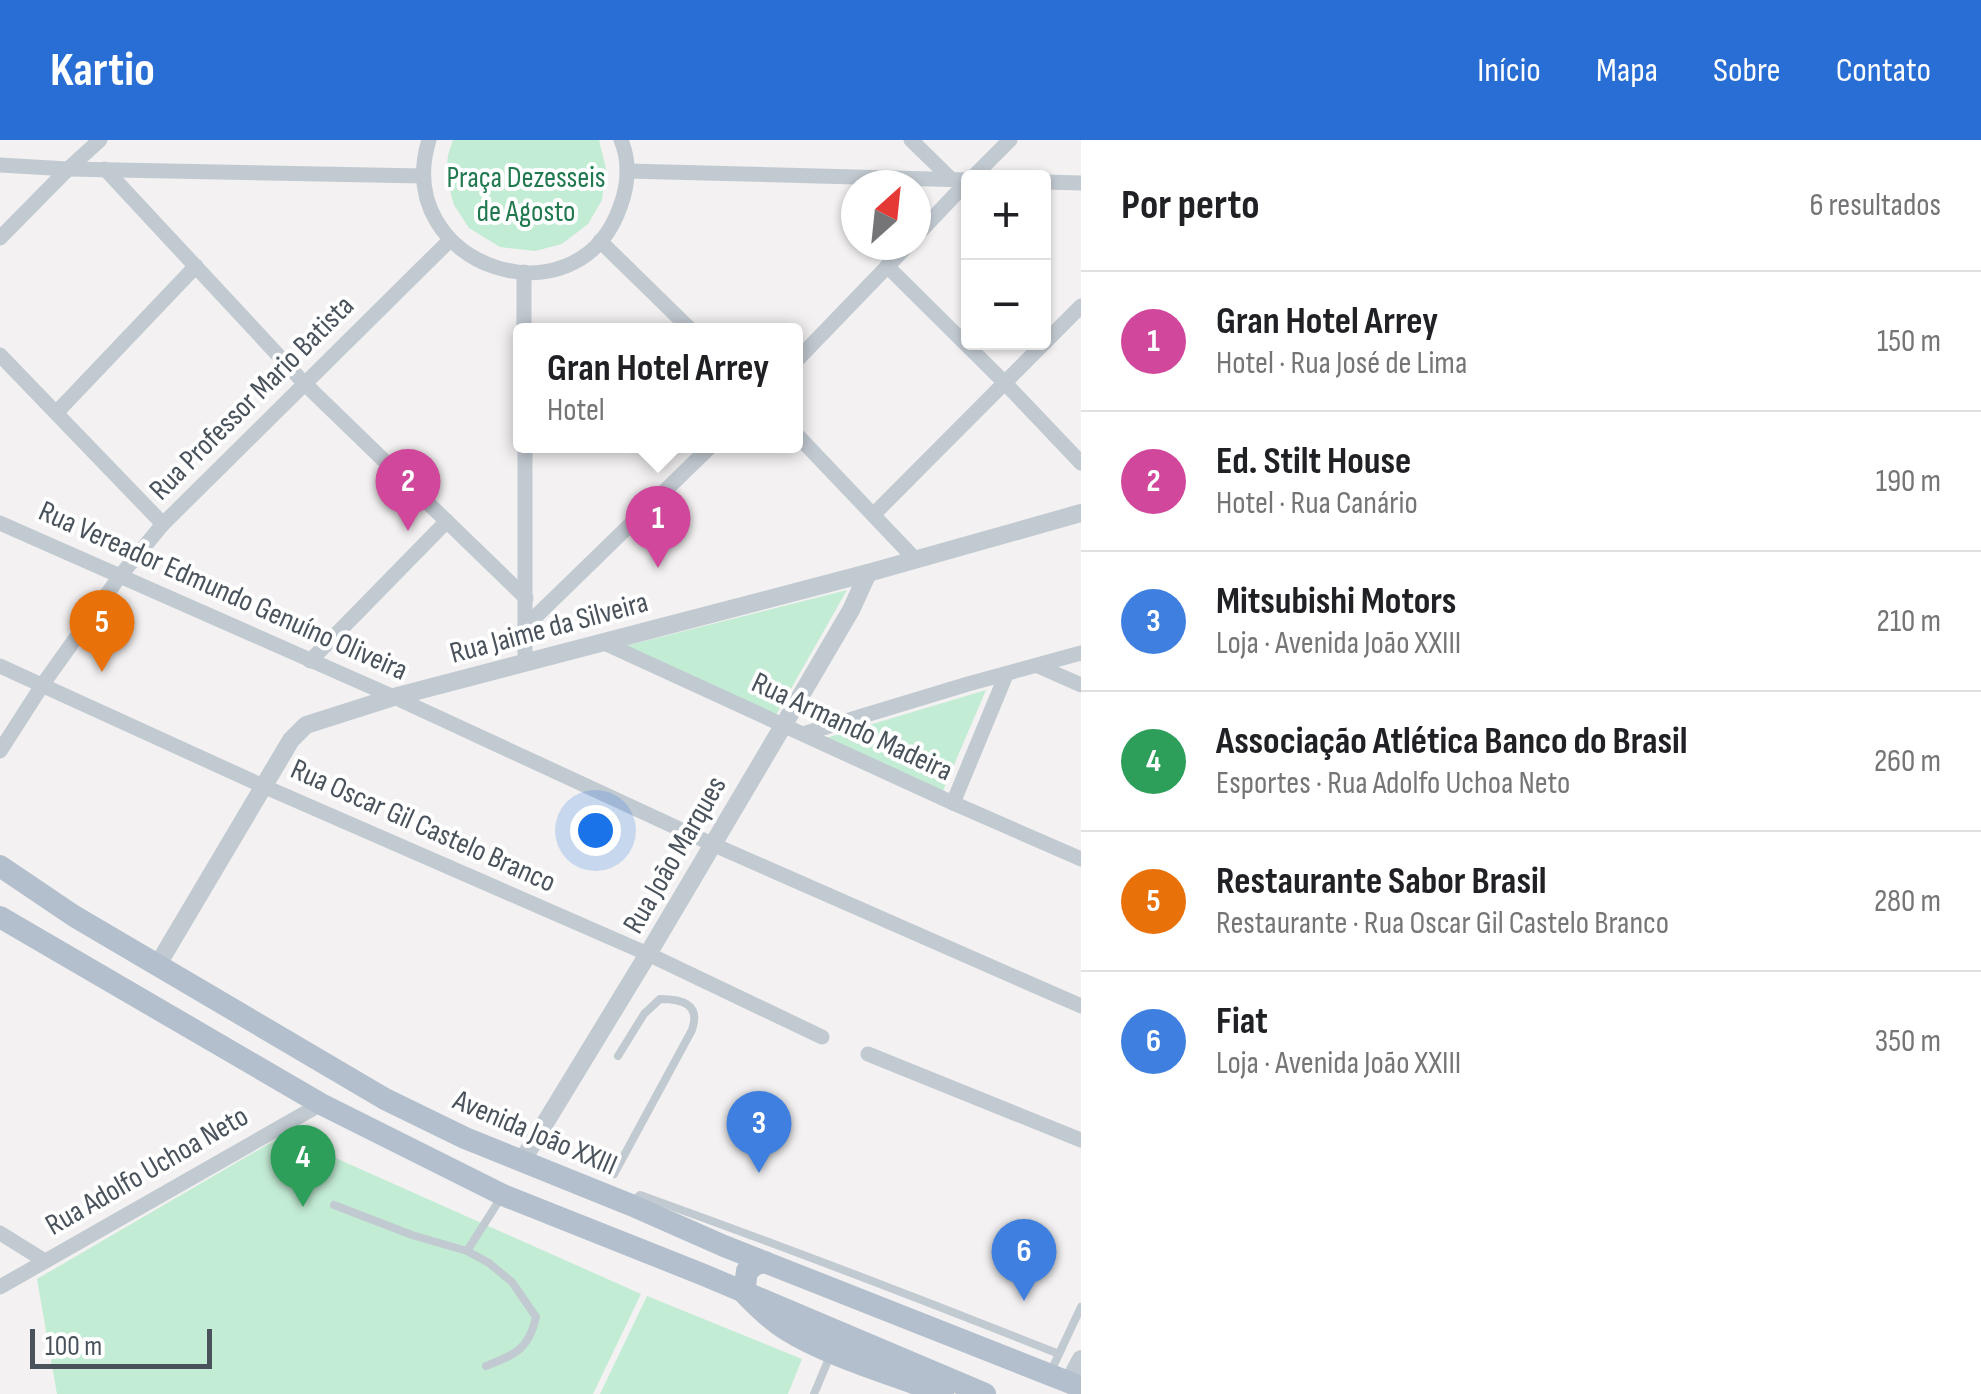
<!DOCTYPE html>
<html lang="pt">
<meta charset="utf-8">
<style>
:root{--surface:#fff;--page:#f2f2f2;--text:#202124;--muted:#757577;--line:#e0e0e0;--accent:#296ed4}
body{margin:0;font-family:"Sofia Sans Condensed",sans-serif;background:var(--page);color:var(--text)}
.controls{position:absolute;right:30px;top:30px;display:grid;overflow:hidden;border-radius:10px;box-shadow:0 2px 8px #0004}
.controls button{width:90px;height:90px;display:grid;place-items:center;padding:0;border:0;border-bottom:2px solid var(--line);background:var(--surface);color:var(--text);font:50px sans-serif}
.compass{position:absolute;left:841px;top:30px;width:90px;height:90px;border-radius:50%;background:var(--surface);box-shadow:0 2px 8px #0004;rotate:27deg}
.scale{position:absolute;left:30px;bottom:25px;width:182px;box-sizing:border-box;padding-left:10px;border:5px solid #4a535c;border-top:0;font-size:28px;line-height:35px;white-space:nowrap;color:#4a535c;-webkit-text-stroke:8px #fff;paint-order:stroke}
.you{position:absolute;left:595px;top:690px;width:35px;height:35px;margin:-25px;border:8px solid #fff;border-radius:50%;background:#1a73e8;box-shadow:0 0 0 15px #1a73e833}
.badge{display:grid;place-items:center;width:65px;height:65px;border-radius:50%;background:var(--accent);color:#fff;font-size:32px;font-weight:700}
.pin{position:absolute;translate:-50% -82px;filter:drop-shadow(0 2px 5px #0008)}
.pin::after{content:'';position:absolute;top:52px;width:35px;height:30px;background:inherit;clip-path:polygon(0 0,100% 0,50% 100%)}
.popup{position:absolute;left:513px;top:183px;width:290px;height:130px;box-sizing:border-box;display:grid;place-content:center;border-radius:10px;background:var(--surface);filter:drop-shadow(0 2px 8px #0005);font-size:32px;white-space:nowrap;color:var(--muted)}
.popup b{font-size:38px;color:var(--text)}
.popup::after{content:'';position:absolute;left:50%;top:100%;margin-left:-20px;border:20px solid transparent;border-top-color:var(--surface)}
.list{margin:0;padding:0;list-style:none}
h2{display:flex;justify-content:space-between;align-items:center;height:130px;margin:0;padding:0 40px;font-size:42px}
h2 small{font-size:32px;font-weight:400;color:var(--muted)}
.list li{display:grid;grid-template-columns:65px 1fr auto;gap:30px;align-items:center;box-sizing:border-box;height:140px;padding:0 40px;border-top:2px solid var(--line)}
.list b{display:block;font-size:38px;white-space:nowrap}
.list p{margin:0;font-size:32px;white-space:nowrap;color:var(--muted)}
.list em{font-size:32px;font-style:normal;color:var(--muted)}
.map{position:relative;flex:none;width:1081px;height:1254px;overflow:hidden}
header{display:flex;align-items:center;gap:60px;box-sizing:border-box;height:140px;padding:0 50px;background:var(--accent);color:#fff}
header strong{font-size:48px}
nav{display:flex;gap:55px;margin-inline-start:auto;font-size:35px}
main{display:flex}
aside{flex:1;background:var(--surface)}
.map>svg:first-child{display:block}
.green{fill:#c3ecd4}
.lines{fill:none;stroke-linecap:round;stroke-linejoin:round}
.service{stroke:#c2cad1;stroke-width:8}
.minor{stroke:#c2cad1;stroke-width:15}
.tertiary{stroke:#c2cad1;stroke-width:18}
.primary{stroke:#b3bfcc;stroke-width:22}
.labels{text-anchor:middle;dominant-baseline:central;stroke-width:8;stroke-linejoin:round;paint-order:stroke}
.park-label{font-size:30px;fill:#20794f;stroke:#fff}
.street-label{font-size:30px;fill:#4a535c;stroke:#fff}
</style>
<header>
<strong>Kartio</strong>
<nav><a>Início</a><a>Mapa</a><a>Sobre</a><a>Contato</a></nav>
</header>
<main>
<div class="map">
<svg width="1081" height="1254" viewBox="0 0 1081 1254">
<rect width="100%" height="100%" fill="#f3f1f1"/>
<!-- green -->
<g class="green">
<polygon points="453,0 599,0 606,29 602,60 588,84 562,104 535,111 500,107 469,88 454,65 446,37 448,15"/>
<polygon points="847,450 775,577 625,506"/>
<polygon points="986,550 942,653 819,600"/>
<polygon points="284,995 641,1154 593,1254 57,1254 37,1139"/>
<polygon points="647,1156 802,1219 788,1254 600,1254"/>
</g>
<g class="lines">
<!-- service -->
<g class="service">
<path d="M614 1034 692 890C701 864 682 859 660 859L644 874 618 916"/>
<path d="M634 1060 640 1055 643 1056C782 1106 921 1159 1059 1214"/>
<path d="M334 1065 412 1095 467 1111 489 1123 512 1142 536 1177C529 1209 515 1215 486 1226"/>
<polyline points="467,1111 502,1056"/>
<polyline points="1051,1231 1081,1167"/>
<polyline points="814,1254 830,1216"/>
</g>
<!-- minor -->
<g class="minor">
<path d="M429 0C390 126 577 189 620 67 628 46 630 22 621 0"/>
<polyline points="911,0 951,39"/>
<polyline points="0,25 68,29 423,36"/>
<polyline points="105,29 305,244 526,458"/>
<polyline points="627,31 968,40"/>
<polyline points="972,38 1010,0"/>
<polyline points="1044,42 1081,43"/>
<polyline points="916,96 968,41"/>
<polyline points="0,98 68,29 100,0"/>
<polyline points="600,101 691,190"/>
<polyline points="887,126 1004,242 1081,323"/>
<polyline points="524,132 524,190"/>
<polyline points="0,215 163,384"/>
<polyline points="796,221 908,105"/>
<polyline points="57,272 196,126"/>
<polyline points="796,294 915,419"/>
<polyline points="525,306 525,521"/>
<polyline points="874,374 1081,166"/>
<polyline points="0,383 394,557 712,704 1081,866"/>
<polyline points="525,487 711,306"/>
<polyline points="602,502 953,663 1081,719"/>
<polyline points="310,521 447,381"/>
<polyline points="0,526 263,646 648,814 822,897"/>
<polyline points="1038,526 1081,545"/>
<polyline points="803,594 968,544 1081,513"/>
<polyline points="0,611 43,544 120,436 163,384 450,100"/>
<polyline points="953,663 1006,535"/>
<polyline points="868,914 1081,1000"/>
<polyline points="0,1093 45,1121"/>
<polyline points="0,1147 321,964"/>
</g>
<!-- tertiary -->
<g class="tertiary">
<polyline points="157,826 291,600 306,585 394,557 868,433 1081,373"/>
<polyline points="522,1021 648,814 783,586 851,470 868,433"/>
<polyline points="1069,1242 1081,1219"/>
</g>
<!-- primary -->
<g class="primary">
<polyline points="0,726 74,776 385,959 465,998 631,1065 724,1106 1081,1247"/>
<polyline points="0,777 321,964 503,1055 704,1135 985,1254"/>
<path d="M765 1122 756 1124 747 1131 744 1153C757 1166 769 1179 785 1189 827 1216 895 1235 943 1254"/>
</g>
</g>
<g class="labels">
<!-- park labels -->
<g class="park-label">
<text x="526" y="38">Praça Dezesseis<tspan x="526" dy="34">de Agosto</tspan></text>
</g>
<!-- street labels -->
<g class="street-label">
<text transform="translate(252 258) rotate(-45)">Rua Professor Mario Batista</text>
<text transform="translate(223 451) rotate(24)">Rua Vereador Edmundo Genuíno Oliveira</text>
<text transform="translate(549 488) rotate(-15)">Rua Jaime da Silveira</text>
<text transform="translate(852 587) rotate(25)">Rua Armando Madeira</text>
<text transform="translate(423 686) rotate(24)">Rua Oscar Gil Castelo Branco</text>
<text transform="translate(675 715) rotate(-60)">Rua João Marques</text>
<text transform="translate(535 993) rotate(23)">Avenida João XXIII</text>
<text transform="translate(147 1031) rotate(-30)">Rua Adolfo Uchoa Neto</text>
</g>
</g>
</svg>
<div class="controls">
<button>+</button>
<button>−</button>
</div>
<svg class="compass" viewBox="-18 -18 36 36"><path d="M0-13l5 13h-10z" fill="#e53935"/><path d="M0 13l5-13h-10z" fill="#757577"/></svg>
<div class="scale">100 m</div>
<div class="you"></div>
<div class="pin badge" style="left:658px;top:428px;background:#d1479c">1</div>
<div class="popup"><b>Gran Hotel Arrey</b>Hotel</div>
<div class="pin badge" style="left:408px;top:391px;background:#d1479c">2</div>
<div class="pin badge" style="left:759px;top:1033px;background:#3f7fe0">3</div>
<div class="pin badge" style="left:303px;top:1067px;background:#2e9e5b">4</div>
<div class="pin badge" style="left:102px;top:532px;background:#e8710a">5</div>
<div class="pin badge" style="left:1024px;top:1161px;background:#3f7fe0">6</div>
</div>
<aside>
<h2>Por perto<small>6 resultados</small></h2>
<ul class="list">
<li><span class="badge" style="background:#d1479c">1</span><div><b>Gran Hotel Arrey</b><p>Hotel · Rua José de Lima</p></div><em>150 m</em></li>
<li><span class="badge" style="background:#d1479c">2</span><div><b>Ed. Stilt House</b><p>Hotel · Rua Canário</p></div><em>190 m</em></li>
<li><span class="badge" style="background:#3f7fe0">3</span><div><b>Mitsubishi Motors</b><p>Loja · Avenida João XXIII</p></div><em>210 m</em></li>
<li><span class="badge" style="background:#2e9e5b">4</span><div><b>Associação Atlética Banco do Brasil</b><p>Esportes · Rua Adolfo Uchoa Neto</p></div><em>260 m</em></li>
<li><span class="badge" style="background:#e8710a">5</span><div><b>Restaurante Sabor Brasil</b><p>Restaurante · Rua Oscar Gil Castelo Branco</p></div><em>280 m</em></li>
<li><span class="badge" style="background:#3f7fe0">6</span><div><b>Fiat</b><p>Loja · Avenida João XXIII</p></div><em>350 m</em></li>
</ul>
</aside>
</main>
